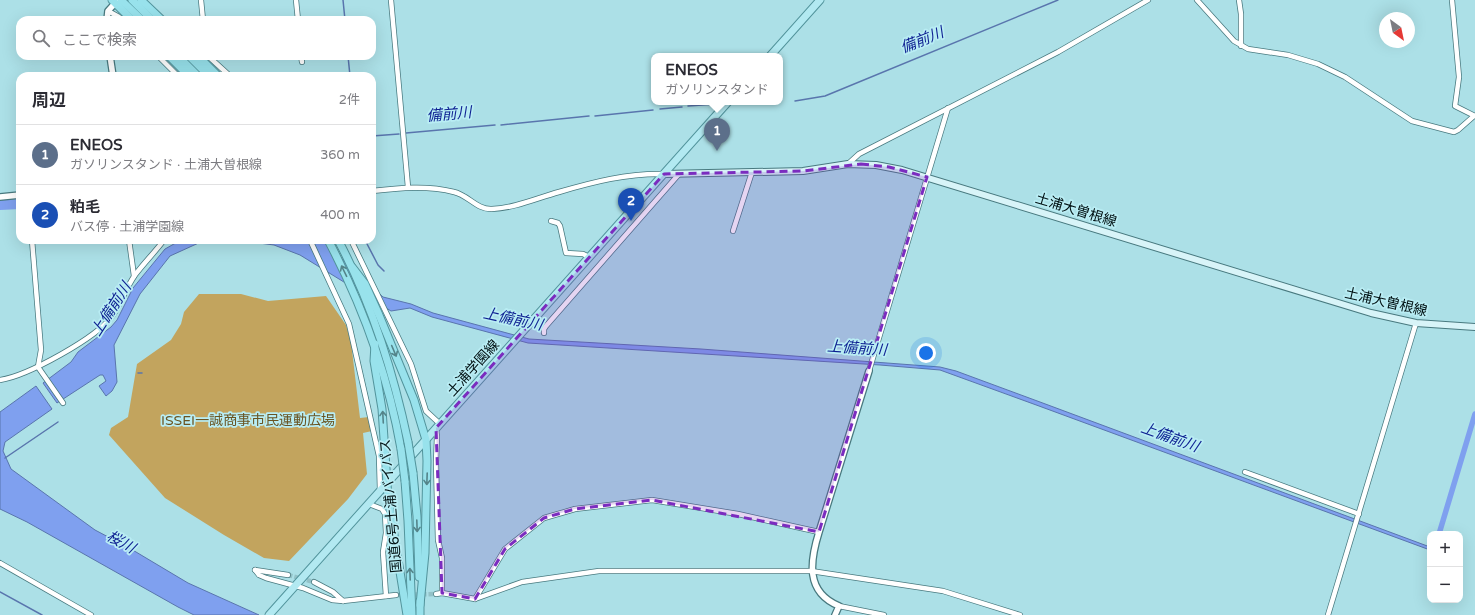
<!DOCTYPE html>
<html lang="ja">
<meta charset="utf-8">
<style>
:root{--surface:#fff;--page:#f7f7f7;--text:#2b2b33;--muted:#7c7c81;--line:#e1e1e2;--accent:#aa161c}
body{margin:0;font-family:"Varela Round","Noto Sans JP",sans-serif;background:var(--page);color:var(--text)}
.controls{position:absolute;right:12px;bottom:12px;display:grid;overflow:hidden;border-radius:8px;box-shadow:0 4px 16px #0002}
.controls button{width:36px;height:36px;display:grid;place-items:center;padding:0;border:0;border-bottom:1px solid var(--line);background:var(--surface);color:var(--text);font:20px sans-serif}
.compass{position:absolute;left:1379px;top:12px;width:36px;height:36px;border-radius:50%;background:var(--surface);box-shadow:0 4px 16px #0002;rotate:147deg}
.you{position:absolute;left:926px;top:353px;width:14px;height:14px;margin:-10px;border:3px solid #fff;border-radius:50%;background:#1a73e8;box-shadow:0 0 0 6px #1a73e833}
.badge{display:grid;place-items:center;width:26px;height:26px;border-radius:50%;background:var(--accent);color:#fff;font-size:13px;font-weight:700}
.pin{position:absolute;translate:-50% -33px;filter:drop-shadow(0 1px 2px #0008)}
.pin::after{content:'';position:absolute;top:21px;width:14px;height:12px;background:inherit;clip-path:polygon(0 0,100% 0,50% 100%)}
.popup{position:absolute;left:651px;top:53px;width:132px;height:52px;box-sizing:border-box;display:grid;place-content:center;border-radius:8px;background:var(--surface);filter:drop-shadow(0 1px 3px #0005);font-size:13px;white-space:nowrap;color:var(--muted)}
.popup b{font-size:15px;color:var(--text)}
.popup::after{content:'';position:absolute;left:50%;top:100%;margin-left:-8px;border:8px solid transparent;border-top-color:var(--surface)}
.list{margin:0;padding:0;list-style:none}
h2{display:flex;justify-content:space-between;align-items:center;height:52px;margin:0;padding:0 16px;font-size:17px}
h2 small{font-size:13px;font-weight:400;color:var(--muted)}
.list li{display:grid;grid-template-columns:26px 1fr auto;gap:12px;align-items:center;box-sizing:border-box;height:60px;padding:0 16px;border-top:1px solid var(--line)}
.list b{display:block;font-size:15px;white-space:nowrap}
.list p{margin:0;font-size:13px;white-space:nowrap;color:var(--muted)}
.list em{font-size:13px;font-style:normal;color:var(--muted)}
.icon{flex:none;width:22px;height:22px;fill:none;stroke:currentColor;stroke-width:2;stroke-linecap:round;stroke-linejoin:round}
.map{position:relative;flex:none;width:1475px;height:615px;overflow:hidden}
.search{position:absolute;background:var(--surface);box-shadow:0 4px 16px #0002;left:16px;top:16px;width:360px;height:44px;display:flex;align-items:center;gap:10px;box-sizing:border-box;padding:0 14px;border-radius:12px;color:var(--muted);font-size:15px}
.panel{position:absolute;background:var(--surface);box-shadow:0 4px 16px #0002;left:16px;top:72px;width:360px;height:172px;border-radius:12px}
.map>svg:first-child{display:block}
.green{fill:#c2a45e}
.water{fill:#7fa0ef;stroke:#5975ad}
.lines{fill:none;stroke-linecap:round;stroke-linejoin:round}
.stream{stroke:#5975ad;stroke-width:1.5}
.canal{stroke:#7fa0ef;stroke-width:5.5}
.river{stroke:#7fa0ef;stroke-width:10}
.minor-tunnel{stroke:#92c1c7;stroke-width:4.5;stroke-dasharray:4.5 2;stroke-linecap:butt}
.minor-casing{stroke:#48797f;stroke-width:6}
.tertiary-casing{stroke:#48797f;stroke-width:8}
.secondary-casing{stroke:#48797f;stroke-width:8}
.primary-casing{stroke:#52949c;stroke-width:9}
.trunk-casing{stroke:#52949c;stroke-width:9}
.minor{stroke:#fff;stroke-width:4.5}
.tertiary{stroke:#fff;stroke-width:5.5}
.secondary{stroke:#d8f4f8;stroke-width:6}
.primary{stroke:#b2e9f1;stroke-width:7}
.trunk{stroke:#98e2ec;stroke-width:7}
.trunk-bridge-casing{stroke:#52949c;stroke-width:9;stroke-linecap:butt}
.trunk-bridge{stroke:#98e2ec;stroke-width:7}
.oneway{stroke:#54848a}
.marked{fill:#7b2cbf;fill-opacity:0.2;stroke:#7b2cbf;stroke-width:3;stroke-dasharray:8 5;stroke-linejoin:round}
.labels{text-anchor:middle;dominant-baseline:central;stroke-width:3.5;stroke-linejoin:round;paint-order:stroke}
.street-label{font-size:14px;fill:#001012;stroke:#b9edf4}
.park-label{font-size:14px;fill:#695422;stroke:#b9edf4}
.water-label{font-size:15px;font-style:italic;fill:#0d1f91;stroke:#b9edf4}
</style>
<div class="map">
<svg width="1475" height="615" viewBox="0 0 1475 615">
<rect width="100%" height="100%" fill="#ace0e7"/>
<!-- green -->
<polygon class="green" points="199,294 241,294 268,301 326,296 346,325 351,342 360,418 369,417 372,431 363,433 367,474 348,499 289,561 264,558 224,535 165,498 109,435 111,428 128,417 137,364 171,340 181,324 184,312"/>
<!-- water -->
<g class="water">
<polygon points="181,240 209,240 203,241 170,256 140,294 114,345 117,382 112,391 106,396 99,386 106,381 103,375 100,375 57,403 43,383 71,362 78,352 111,327 117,320 133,288 165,249"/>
<polygon points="236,240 322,240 383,297 411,304 433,313 529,339 701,349 940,367 956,371 1040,402 1430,547 1430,550 1039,406 940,370 880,365 528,343 432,317 410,308 391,311 300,255 274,245"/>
<polygon points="36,386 52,409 5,442 3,451 11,469 95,530 131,549 188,583 259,615 194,615 178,607 27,522 0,509 0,412"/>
</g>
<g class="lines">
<!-- stream -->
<g class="stream">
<polyline points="343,0 345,20"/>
<polyline points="348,56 350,76"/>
<polyline points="795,101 825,96 1058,0"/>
<polyline points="688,106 716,104"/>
<polyline points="660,109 682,107"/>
<polyline points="595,116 653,110"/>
<polyline points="501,125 589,116"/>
<polyline points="406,133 495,125"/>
<polyline points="372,136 399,134"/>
<polyline points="365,240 378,265 384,271"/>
<polyline points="138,373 142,373"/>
<polyline points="5,458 58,422"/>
<polyline points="0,592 42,615"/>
</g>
<!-- canal -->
<polyline class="canal" points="1439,534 1475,414"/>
<!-- river -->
<polyline class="river" points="0,205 20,204"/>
<!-- minor-tunnel -->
<g class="minor-tunnel">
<polyline points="288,575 314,582"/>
<polyline points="396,595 436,594"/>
</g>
<defs>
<g id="minor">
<polyline points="201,0 203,20"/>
<polyline points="296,0 298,20"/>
<polyline points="391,0 408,187"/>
<polyline points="1197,0 1234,41 1248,49 1288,55 1318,64 1345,77 1412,121 1454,132 1458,130 1474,116"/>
<polyline points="1239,0 1241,14 1241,46"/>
<polyline points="1452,0 1459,77 1455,106 1475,116"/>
<polyline points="108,11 119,17 122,20"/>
<polyline points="158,56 178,76"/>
<polyline points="208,56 230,76"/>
<polyline points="301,56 302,62"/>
<polyline points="848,164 859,154 1058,52 1148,0"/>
<path d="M372 191C399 188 427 185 454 192 468 195 477 210 492 209 515 208 537 198 559 192 593 182 628 173 664 174"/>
<polyline points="551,221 558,223 560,226 566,253 583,254 589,257"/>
<polyline points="733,231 752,172"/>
<polyline points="32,240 41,350 38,367 63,403"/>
<polyline points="129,240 134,276"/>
<polyline points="310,240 349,324 379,456 380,491"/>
<polyline points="351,240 411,364 426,411 440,424"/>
<polyline points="544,333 544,329 546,326 679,174"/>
<polyline points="869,371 948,108"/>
<path d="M0 380C27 376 97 338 113 315 121 303 126 288 135 275 144 263 155 252 164 240"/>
<polyline points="436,428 437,437 436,462 438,540 442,558 442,593"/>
<polyline points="1245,472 1359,514"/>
<polyline points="369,504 382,509 385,514 386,533 383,552 386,596"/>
<polyline points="0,563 91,615"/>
<polyline points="255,570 259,575 266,578 303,588 332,600 343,601 396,595"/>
<polyline points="255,570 288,575"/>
<polyline points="314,582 333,592 343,601"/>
<polyline points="436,594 442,593 475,599 522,582 599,571 811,571 943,591 1020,615"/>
<polyline points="475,599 505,549 544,518 575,509 652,500 738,514 819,532"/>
<polyline points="839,606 884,615"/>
<polyline points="1328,615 1416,323"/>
</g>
<g id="tertiary">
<polyline points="107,20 108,11 118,0"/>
<polyline points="110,56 113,76"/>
<polyline points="0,197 20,195"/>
<path d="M835 615 839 606C805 592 810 561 819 532L869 371"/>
</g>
<polyline id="secondary" points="664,174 803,171 848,164 876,165 902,170 1371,313 1416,323 1475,327"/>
<g id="primary">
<polyline points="770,56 820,0"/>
<polyline points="269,615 728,102"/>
</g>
<g id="trunk">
<polyline points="112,0 132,20"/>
<polyline points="121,0 142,20"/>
<polyline points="132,0 152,20"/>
<polyline points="141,0 162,20"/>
<polyline points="169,56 189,76"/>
<polyline points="178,56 198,76"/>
<polyline points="189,56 209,76"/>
<polyline points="198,56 218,76"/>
<path d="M328 240C363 306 388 375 401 449"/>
<path d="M338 240C372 303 393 371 408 442"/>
<polyline points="352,267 365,284 379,315 414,400 426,440 427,461 425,553 420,605"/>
<polyline points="375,344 374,361 382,409 388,498 407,615"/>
<polyline points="413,473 417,516 419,577"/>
<polyline points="405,481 408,521 412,615"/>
<polyline points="420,601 420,615"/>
</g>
</defs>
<!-- minor casing -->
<use href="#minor" class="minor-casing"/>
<!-- tertiary casing -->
<use href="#tertiary" class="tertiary-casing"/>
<!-- secondary casing -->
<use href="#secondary" class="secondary-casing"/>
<!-- primary casing -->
<use href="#primary" class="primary-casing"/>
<!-- trunk casing -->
<use href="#trunk" class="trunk-casing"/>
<!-- minor -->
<use href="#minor" class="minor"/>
<!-- tertiary -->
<use href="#tertiary" class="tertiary"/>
<!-- secondary -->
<use href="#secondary" class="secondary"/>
<!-- primary -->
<use href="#primary" class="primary"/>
<!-- trunk -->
<use href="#trunk" class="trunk"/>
<defs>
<g id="trunk-bridge">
<polyline points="408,442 413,473"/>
<polyline points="401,449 405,481"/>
</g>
</defs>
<!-- trunk-bridge casing -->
<use href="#trunk-bridge" class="trunk-bridge-casing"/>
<!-- trunk-bridge -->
<use href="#trunk-bridge" class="trunk-bridge"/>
</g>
<!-- one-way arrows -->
<defs><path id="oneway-shaft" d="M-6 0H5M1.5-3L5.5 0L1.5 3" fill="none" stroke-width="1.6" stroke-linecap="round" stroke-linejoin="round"/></defs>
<g class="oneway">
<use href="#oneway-shaft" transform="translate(344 271) rotate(-116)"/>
<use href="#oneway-shaft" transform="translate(394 351) rotate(67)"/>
<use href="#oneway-shaft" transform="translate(383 417) rotate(-93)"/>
<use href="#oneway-shaft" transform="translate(427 479) rotate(92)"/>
<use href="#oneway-shaft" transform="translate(417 526) rotate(88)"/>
<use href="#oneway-shaft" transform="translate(410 574) rotate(-92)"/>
</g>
<!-- marked area -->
<path class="marked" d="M861 164 889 167 927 177 819 532 652 500 575 509 544 518 505 549 475 599 442 593 436 428 664 174 803 171Z"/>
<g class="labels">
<!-- street labels -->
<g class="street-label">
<text transform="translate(1076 210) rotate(17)">土浦大曽根線</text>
<text transform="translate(1386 302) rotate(13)">土浦大曽根線</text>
<text transform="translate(473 368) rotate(-48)">土浦学園線</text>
<text transform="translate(391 506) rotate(-95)">国道6号土浦バイパス</text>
</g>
<!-- park labels -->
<g class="park-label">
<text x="248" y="420">ISSEI一誠商事市民運動広場</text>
</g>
<!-- water labels -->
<g class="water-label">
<text transform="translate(922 40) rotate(-22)">備前川</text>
<text transform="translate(449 114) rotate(-5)">備前川</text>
<text transform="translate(111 309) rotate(-57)">上備前川</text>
<text transform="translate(513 319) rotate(12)">上備前川</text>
<text transform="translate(857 348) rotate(4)">上備前川</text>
<text transform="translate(1170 437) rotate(20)">上備前川</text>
<text transform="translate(121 542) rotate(29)">桜川</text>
</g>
</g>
</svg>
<div class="controls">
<button>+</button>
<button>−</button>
</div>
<svg class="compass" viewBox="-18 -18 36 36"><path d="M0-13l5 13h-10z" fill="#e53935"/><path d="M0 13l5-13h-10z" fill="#7c7c81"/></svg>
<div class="you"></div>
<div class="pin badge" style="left:717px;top:151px;background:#5c6f8a">1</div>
<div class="popup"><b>ENEOS</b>ガソリンスタンド</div>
<div class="pin badge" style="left:631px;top:221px;background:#1a4fb4">2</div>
<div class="search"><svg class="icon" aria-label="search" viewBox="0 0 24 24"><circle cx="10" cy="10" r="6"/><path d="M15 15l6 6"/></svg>ここで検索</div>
<section class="panel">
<h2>周辺<small>2件</small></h2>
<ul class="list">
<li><span class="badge" style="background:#5c6f8a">1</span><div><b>ENEOS</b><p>ガソリンスタンド · 土浦大曽根線</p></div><em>360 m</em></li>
<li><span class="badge" style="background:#1a4fb4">2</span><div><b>粕毛</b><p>バス停 · 土浦学園線</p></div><em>400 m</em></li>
</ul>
</section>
</div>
